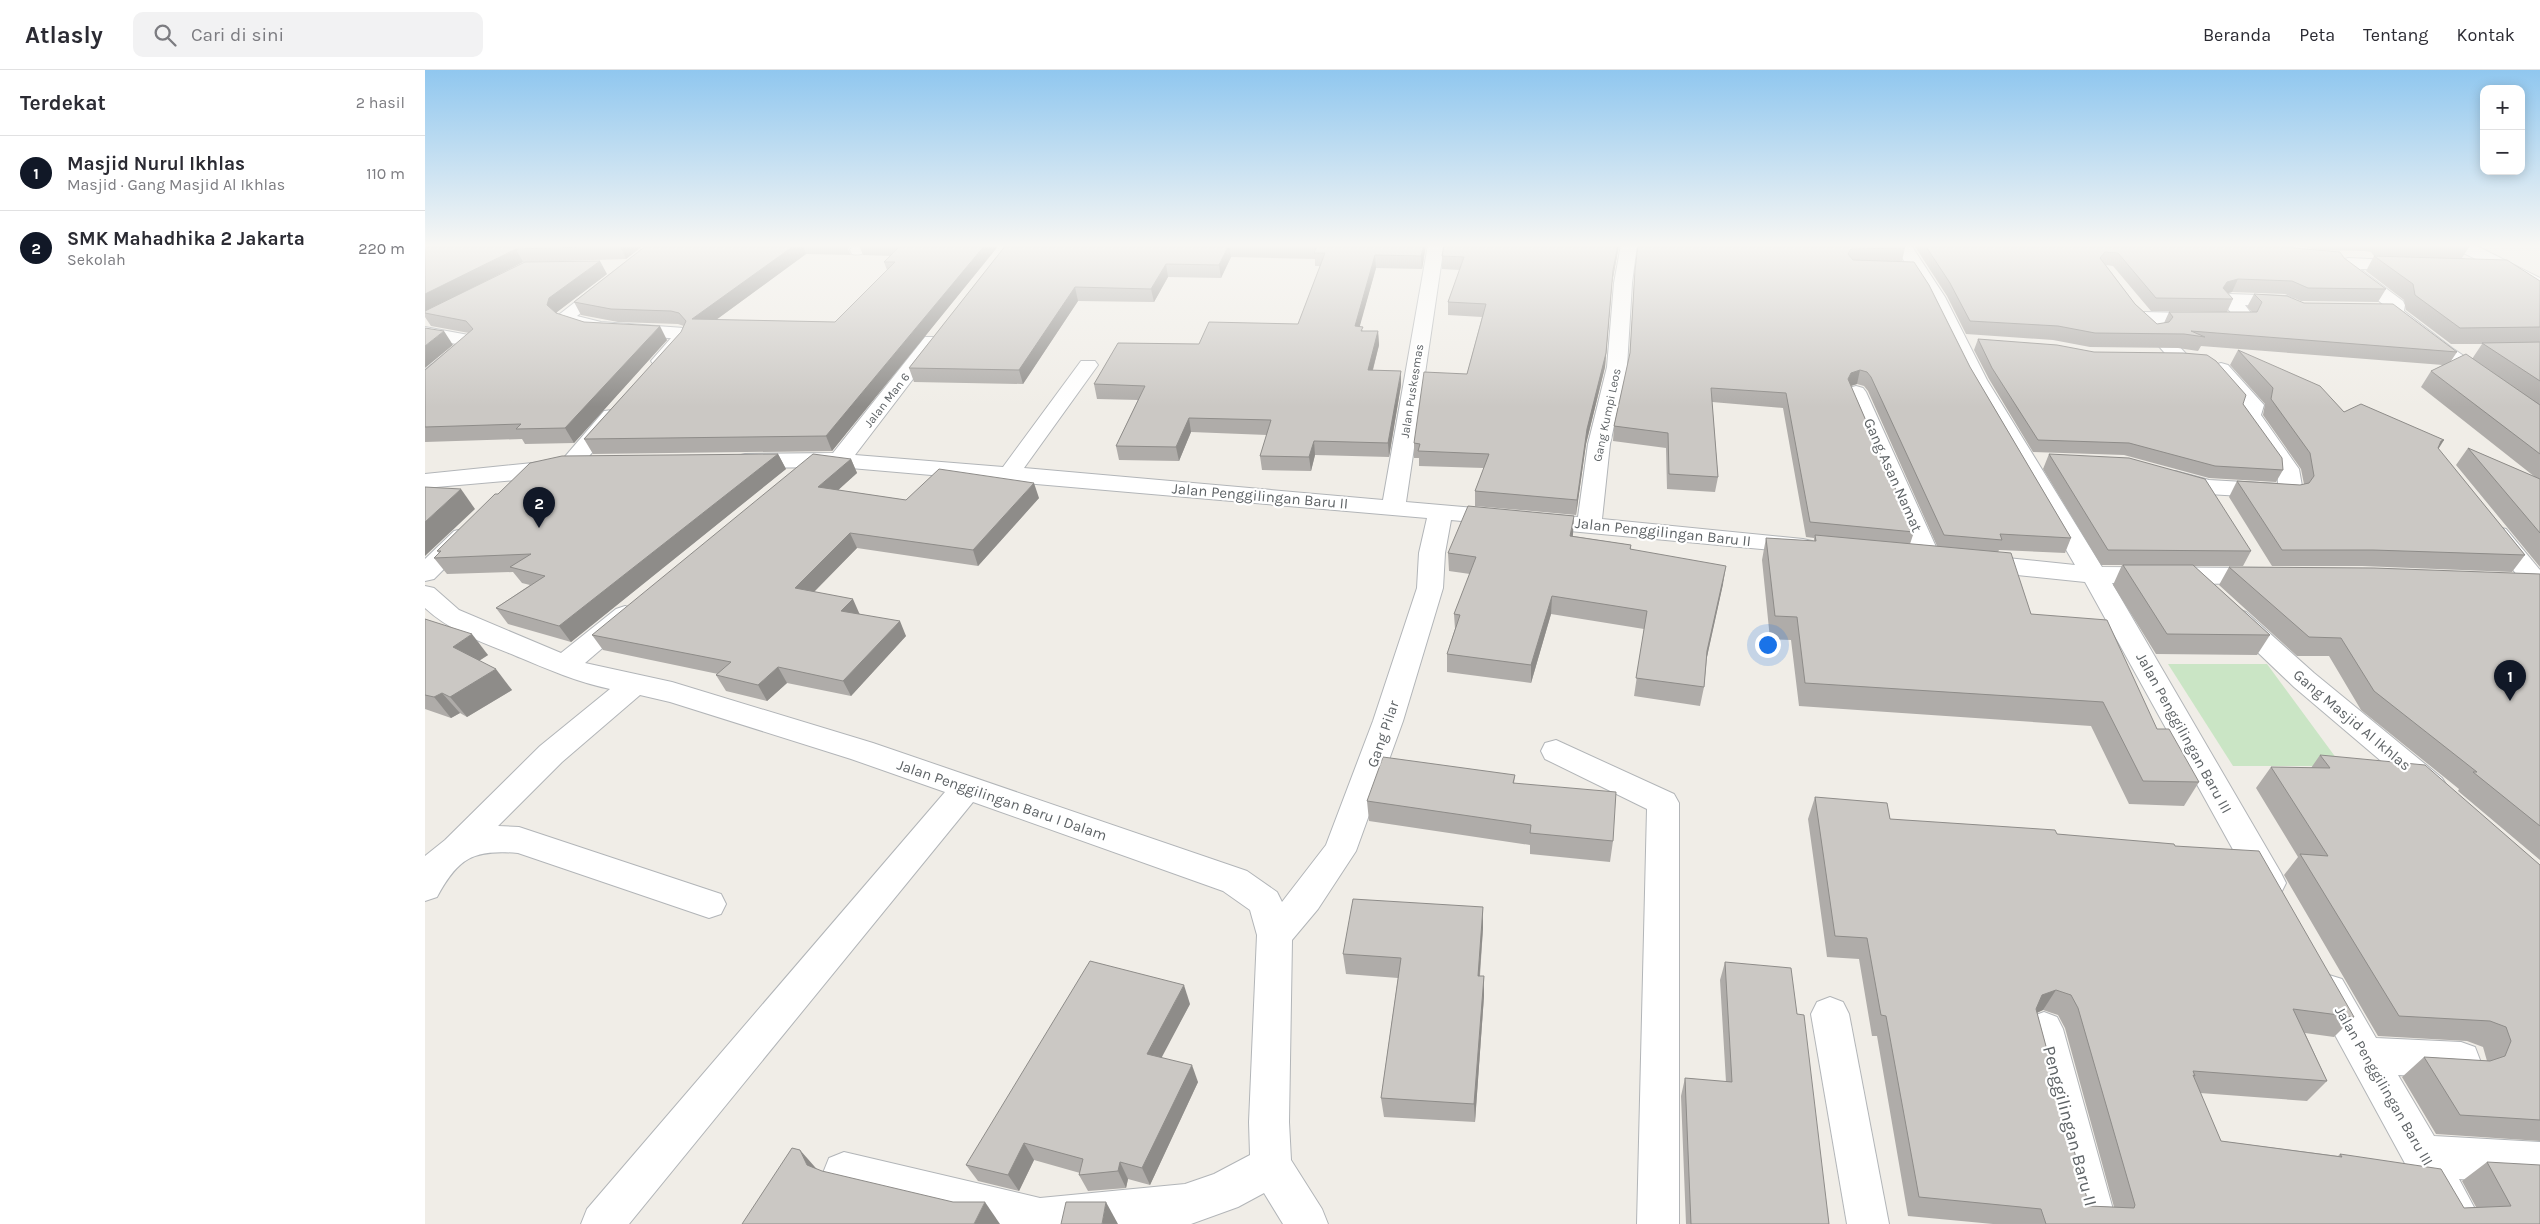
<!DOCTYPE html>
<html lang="id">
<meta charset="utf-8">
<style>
:root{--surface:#fff;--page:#f2f2f3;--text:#2b2b33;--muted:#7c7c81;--line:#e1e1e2;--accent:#111827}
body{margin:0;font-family:Karla,sans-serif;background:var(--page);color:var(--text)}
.controls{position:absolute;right:15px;top:15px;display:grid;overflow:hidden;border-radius:10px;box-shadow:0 2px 12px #0003}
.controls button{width:45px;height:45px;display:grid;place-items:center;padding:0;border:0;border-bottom:1px solid var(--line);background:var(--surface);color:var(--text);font:25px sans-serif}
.you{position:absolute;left:1342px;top:574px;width:18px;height:18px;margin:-12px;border:4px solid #fff;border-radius:50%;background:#1a73e8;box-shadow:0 0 0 8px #1a73e833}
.badge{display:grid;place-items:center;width:32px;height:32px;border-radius:50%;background:var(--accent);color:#fff;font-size:16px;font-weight:700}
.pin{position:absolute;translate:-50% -41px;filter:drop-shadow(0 1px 2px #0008)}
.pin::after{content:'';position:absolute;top:26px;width:18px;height:15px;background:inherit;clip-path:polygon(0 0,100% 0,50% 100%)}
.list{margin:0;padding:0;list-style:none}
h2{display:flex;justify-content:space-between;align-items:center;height:65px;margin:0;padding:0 20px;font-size:21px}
h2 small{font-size:16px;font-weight:400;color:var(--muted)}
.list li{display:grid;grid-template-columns:32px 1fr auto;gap:15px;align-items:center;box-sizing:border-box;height:75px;padding:0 20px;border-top:1px solid var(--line)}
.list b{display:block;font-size:19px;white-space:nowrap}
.list p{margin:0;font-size:16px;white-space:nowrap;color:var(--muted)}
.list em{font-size:16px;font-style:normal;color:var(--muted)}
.icon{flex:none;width:28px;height:28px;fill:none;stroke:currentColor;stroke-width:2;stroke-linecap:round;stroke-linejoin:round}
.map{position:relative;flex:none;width:2115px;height:1154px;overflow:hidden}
header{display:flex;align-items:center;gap:30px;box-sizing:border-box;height:70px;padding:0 25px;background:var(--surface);border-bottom:1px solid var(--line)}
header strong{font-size:24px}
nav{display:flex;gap:28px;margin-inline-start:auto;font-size:18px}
.search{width:350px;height:45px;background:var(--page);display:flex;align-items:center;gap:12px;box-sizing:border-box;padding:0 18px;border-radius:10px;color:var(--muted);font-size:19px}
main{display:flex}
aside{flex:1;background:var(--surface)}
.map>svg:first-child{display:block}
.green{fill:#cae5c5}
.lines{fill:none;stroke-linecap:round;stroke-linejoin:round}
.minor-casing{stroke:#b2b5b8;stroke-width:2}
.minor{fill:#fff;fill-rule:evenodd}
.wall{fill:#afaca9;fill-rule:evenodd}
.shaded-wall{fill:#8e8c89}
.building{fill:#cbc8c4;stroke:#8e8c89;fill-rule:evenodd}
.labels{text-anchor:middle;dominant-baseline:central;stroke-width:4.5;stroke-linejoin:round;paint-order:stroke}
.far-street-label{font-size:12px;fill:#5e6366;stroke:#fff}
.street-label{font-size:15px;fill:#5e6366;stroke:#fff}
.near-street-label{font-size:18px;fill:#5e6366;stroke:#fff}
</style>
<header>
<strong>Atlasly</strong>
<div class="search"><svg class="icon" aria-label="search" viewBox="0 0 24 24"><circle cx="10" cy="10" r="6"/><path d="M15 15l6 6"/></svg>Cari di sini</div>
<nav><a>Beranda</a><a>Peta</a><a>Tentang</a><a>Kontak</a></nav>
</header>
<main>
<aside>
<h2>Terdekat<small>2 hasil</small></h2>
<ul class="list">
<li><span class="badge">1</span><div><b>Masjid Nurul Ikhlas</b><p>Masjid · Gang Masjid Al Ikhlas</p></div><em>110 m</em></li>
<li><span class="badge">2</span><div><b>SMK Mahadhika 2 Jakarta</b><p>Sekolah</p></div><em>220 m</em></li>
</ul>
</aside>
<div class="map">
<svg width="2115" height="1154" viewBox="0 0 2115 1154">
<rect width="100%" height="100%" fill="#f0ede7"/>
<!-- green -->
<polygon class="green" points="1743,594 1842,594 1917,696 1808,696"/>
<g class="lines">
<defs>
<g id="minor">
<path d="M223 175H242L152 246 176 252 259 258 266 265C261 280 245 299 229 295L226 291 246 268C220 267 146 270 131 247Z"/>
<path d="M428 175H446C441 183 436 186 427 184L425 180Z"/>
<path d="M1003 175H1019L981 432 1153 447 1163 374 1182 297 1189 213 1196 175H1212L1207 213 1202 297 1185 374 1177 449 1378 469 1387 471 1390 476 1387 481 1378 483 1026 450 1020 483 1018 518 978 651 931 781 893 839 867 870 864 1052 866 1090 897 1139 903 1154H858L839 1123 813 1137 766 1154H546L419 1124 404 1118 398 1103 404 1088 419 1082 615 1128 760 1114 789 1104 825 1085 824 1052 832 865 825 840 798 821 548 732 204 1154H156L162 1139 520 722 426 689 245 632 215 625 137 692 73 756 94 757 296 824 301 834 296 844 284 848 93 783C48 779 33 788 12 827L0 831V786L20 770 115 676 185 619C152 612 122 599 91 586 59 573 26 562 0 538V516L9 518 34 540 136 583 191 539 200 536 209 539 213 545 209 551 160 593 247 612 448 673 822 801 852 822 857 832 901 775 948 651 992 518 994 483 1002 448 414 397 320 398 312 396 309 391 312 386 320 384 408 383 500 267H514L517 271 430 385 578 397 656 291H670L673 295 599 398 958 430Z"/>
<polygon points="1469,175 1486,175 1520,227 1562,310 1677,497 1837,498 1846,500 1850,506 1846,512 1837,514 1687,513 1856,803 1861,813 1856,823 1844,827 1832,823 1660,512 1553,501 1544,498 1540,493 1544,488 1553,485 1650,495 1542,310 1502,227"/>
<polygon points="2028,175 2050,175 2115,208 2115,220 2030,179"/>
<polygon points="1923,188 1987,191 1990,195 1987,199 1981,200 1935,199 1978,231 1980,235 1979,241 2027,278 2115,337 2115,353 2107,352 2013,286 1959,244 1957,240 1960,236 1910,195 1913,191"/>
<polygon points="1804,224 1862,226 1868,228 1871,232 1868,236 1862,238 1820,235 1829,247 1826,254 1819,256 1734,254 1763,286 1760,290 1746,290 1709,248 1711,244 1718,242 1807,244 1795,229 1798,225"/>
<polygon points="0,257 49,266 55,273 7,314 0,316 0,300 32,274 0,269"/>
<polygon points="1796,293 1803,295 1839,335 1836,345 1874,399 1878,422 1874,427 1866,429 1783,424 1742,413 1738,408 1742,403 1750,401 1784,410 1853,414 1852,399 1814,345 1817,336 1786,299 1789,295"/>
<polygon points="1431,316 1438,318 1441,322 1516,488 1512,493 1503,496 1494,493 1490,488 1421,322 1424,318"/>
<polygon points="187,340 195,341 198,346 154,398 103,409 0,418 0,404 137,390 179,341"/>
<polygon points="2072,457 2081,459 2115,500 2115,520 2103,519 2060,464 2063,459"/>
<polygon points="38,459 47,461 50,466 47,471 9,509 0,511 0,489 29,461"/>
<polygon points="1812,539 1821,542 1889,603 2017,708 2022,716 2017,724 2006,728 1995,724 1869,617 1803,554 1799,548 1803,542"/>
<polygon points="1131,670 1249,724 1254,733 1254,1154 1212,1154 1222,739 1120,689 1116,681 1120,673"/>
<polygon points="1904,905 1917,909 1951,968 2036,972 2050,977 2055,990 2050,1003 2036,1008 1973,1005 2009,1066 2115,1072 2115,1114 2034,1109 2058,1154 2013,1154 1886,921 1891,909"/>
<polygon points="1405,927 1418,932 1424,944 1464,1154 1422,1154 1386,944 1392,932"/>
<polygon points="1619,942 1632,947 1638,959 1692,1154 1650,1154 1600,959 1606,947"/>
</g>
</defs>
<!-- minor casing -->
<use href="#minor" class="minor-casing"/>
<!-- minor -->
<use href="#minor" class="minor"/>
</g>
<!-- wall -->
<g class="wall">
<path d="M0 175H219L201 189 108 192 182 204 132 242 131 243 159 252 242 270 149 373 100 374 97 369 0 372V300L44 263 6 256 0 247ZM98 192H100L48 218Z"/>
<polygon points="222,175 426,175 423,179 426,185 381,184 291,250 410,252 462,200 459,192 465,186 438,185 434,175 574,175 407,381 168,384 159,369 256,262 259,256 253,254 193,252 156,245 149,232"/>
<polygon points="581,175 1001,175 997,199 951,198 934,257 938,261 953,261 954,275 948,300 976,315 964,387 890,385 886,401 837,400 835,386 842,365 766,362 754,391 694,390 691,376 713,330 672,329 669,314 774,274 873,254 895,196 890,196 890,189 806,187 796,208 743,207 729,232 653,231 598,314 489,312 484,298"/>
<polygon points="1019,175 1194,175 1187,213 1180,297 1161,374 1151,445 1050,436 1050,421 1059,398 994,396 994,388 989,388 989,373 1042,304 1057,247 1023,245 1023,232 1035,200 1017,199 1017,186"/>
<path d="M1213 175 1480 178 1477 191H1467L1545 297 1646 468 1640 483 1574 480 1573 482 1606 544 1732 659 1774 712 1759 736 1704 734 1666 656 1374 636 1366 570 1345 569 1337 490 1341 468 1389 471V468L1381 467 1358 338 1287 332 1293 407 1290 422 1242 419 1241 378 1188 371 1189 356 1205 286 1209 213ZM1432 314 1439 316 1443 321 1512 476 1485 474 1489 462 1426 316Z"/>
<path d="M1489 175H1864L1869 178 1892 180 1871 175H2042L2044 177 2037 188 2115 211V497L2031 395 2043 378 2110 407 1996 317 2006 301 2018 295 1776 276 1773 281 1753 278 1665 277 1628 270 1541 264 1522 226ZM1893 180 1940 181 1946 182 1949 186 1941 201 1979 230 1981 240 2026 274H2057L2047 289 2026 291 2032 282 1879 233 1829 224 1822 237 1827 242H1744L1739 253 1732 254 1710 234 1681 195 1688 196 1726 241 1802 242 1808 229 1803 223 1807 222 1860 224 1876 231 1953 232 1961 219 1919 188Z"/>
<polygon points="1553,269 1818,334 1858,400 1851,412 1784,408 1699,385 1608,382 1564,309 1549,280"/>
<polygon points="1813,280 1919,342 2013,379 2100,485 2087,502 1937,496 1847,496 1804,427 1812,411 1875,415 1879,414 1876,399 1838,345 1840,334 1805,295"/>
<polygon points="353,384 361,399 146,572 83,554 71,538 105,515 97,513 88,502 22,504 9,488 14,483 12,481 73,424"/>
<polygon points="1624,384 1826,481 1818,496 1769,496 1845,565 1832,585 1731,584 1688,515 1697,495 1676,495 1618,399"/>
<polygon points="426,389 432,403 413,420 481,430 614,428 553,496 432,478 389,522 481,566 426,626 362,613 342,631 301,621 291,605 293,604 178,580 167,565"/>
<polygon points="1148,464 1148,466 1206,475 1206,479 1298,514 1282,587 1279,617 1275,636 1209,626 1219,559 1126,544 1106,613 1022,602 1022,584 1030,559 1029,544 1045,504 1024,501 1023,483"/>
<polygon points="1804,497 2115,504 2115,790 2033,721 2034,719 1936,640 1904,586 1872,586 1794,515"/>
<polygon points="0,549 63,585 54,591 87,620 42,647 35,643 26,648 0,639"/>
<polygon points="1895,685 2115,795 2115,1071 2011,1064 1977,1007 1999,987 2062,991 2058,977 2042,971 1953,966 1859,805 1873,787 1831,718 1846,697 1886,698"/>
<polygon points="1090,705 1089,713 1188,771 1185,792 1105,784 1105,775 944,751 942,731"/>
<path d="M1390 727 1465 749 1632 764 1750 776 1929 947 1909 967 1880 963 1902 1011 1882 1031 1775 1023 1796 1071 1913 1086 1915 1084 2039 1138 2051 1137 2037 1111 2062 1092 2115 1154H1568L1483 1146 1452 966H1447L1434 889 1402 887 1383 749ZM1618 940 1633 945 1640 958 1689 1137 1664 1136 1612 943Z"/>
<polygon points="1058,858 1055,906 1059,906 1059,926 1050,1052 959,1047 956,1028 973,908 921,904 918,884"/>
<polygon points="1300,892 1372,944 1404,1154 1261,1154 1256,1026 1260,1008 1301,1012 1295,910"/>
<polygon points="765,934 736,987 773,1012 725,1115 703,1109 701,1118 663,1121 654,1105 655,1103 609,1090 594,1121 553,1111 541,1095"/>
</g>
<!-- shaded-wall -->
<g class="shaded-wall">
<polygon points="196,175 219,175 201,189 195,176"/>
<polygon points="370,175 378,175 381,184 273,263 267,249"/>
<polygon points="560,175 574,175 407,381 401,366"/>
<polygon points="804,175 806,187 796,208 794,195"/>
<polygon points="999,175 1001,175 997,199 996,186"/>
<polygon points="1193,175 1194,175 1187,213 1180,297 1161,374 1151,445 1152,430 1162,359"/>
<polygon points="91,179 98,192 0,242 0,224"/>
<polygon points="950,185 951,198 931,270 930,256"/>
<polygon points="175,191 182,204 132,242 130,248 122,235 124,228"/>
<polygon points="741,194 743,207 729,232 726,219"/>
<polygon points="1813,209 1807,222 1796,225 1798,218 1802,212"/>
<polygon points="650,217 653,231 598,314 594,300"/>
<polygon points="235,256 242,270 149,373 140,358"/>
<polygon points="19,261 28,275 0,298 0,276"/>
<polygon points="953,261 954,275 944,314 943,300"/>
<polygon points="1435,300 1432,314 1422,317 1423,309 1426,303"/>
<polygon points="976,301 976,315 964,387 963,373"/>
<polygon points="764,348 766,362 754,391 751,377"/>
<polygon points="2019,370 2009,386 2016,371"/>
<polygon points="889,371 890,385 886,401 884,387"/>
<polygon points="353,384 361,399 146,572 134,556"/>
<polygon points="426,389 432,403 400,432 393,417"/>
<polygon points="609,413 614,428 553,496 548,480"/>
<polygon points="36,419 50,439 0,486 0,452"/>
<polygon points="1149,446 1148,464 1144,484 1145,466"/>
<polygon points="425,463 432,478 378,533 370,518"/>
<polygon points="1301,496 1298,514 1279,600 1282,581"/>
<polygon points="1127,526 1126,544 1106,613 1106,595"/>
<polygon points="428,529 435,545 416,541"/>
<polygon points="475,551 481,566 426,626 418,611"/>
<polygon points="47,564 63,585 44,597 28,577"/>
<polygon points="353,597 362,613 342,631 333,615"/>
<polygon points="71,599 87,620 42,647 25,627"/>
<polygon points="17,623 35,643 26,648 9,627"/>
<polygon points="1058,837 1058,858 1053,926 1053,906"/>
<polygon points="1059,906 1059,926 1050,1052 1049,1034"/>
<polygon points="759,915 765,934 729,1002 722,984"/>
<polygon points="1631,920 1618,940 1604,946 1617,925"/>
<polygon points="767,995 773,1012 725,1115 717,1098"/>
<polygon points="599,1073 609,1090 594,1121 583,1105"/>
<polygon points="375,1080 397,1105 382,1095"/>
<polygon points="695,1092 703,1109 701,1118 693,1101"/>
<polygon points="560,1132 575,1154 549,1154"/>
<polygon points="681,1132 693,1154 677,1154"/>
</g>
<!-- building -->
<g class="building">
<polygon points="0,175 196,175 195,176 91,179 0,224"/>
<polygon points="222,175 370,175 267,249 410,252 470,192 459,192 476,175 560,175 401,366 159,369 256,262 261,251 254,243 246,241 186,239 149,232"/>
<polygon points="581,175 804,175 794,195 741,194 726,219 650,217 594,300 484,298"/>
<polygon points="861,175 999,175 996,186 950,185 930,256 938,257 936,261 953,261 943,300 976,301 963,373 889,371 884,387 835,386 846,350 764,348 751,377 691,376 720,316 669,314 693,273 774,274 784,252 873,254 900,183 889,183 892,176"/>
<polygon points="1019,175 1193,175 1188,200 1181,283 1162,359 1152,430 1050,421 1064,384 993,381 995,374 989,373 999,302 1042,304 1061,234 1023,232 1039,187 1017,186"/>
<polygon points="1213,175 1478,175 1480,178 1426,179 1423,184 1428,190 1489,192 1504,215 1545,297 1646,468 1575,464 1577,470 1519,465 1446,307 1442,302 1435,300 1426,303 1423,309 1489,462 1385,452 1361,323 1286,318 1293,407 1244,404 1243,363 1189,356 1205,283 1210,200"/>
<polygon points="1500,175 1791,175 1808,176 1808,175 1864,175 1869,178 1915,182 1919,188 1961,219 1883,218 1867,211 1813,209 1802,212 1798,218 1808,229 1731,228 1693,183 1680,182 1675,188 1710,234 1732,254 1744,252 1748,247 1744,242 1832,242 1837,232 1829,224 1862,226 1879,233 1968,234 2032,282 1766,261 1780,267 1759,264 1670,263 1633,256 1545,251 1525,213"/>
<polygon points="1993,175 2042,175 2044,177"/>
<polygon points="1949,186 2082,190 2115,211 2115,257 2035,258 1990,225 1988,214"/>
<polygon points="175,191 124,228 122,235 131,243 159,252 235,256 140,358 91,359 96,354 0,357 0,300 48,259 41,251 0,243 0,241 100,192"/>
<polygon points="0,258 19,261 0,276"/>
<polygon points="1553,269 1632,275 1669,282 1758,283 1782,285 1791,291 1821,325 1818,334 1857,388 1858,400 1790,396 1704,373 1613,370 1567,298"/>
<polygon points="2115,272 2115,311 2057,273"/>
<polygon points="1813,280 1895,316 1919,342 1936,334 2019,370 2016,371 2013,378 2100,485 1948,480 1857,480 1812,411 1875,415 1884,413 1889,406 1885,383 1846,329 1848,318"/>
<polygon points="2041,284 2115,335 2115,384 2006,301"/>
<polygon points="2043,378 2115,409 2115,463"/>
<polygon points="353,384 134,556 71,538 120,506 85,497 106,484 9,488 16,481 12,481 70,424 73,424 105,393 137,386"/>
<polygon points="388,384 426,389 393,417 481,430 514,399 609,413 548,480 425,463 370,518 428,529 416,541 475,551 418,611 353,597 333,615 291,605 306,592 167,565"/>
<polygon points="1624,384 1704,388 1780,409 1826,481 1683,480"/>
<polygon points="0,417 36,419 0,452"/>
<polygon points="1043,436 1149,446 1145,466 1206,475 1205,479 1301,496 1282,581 1279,617 1211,608 1222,541 1127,526 1106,595 1022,584 1035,545 1029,544 1051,487 1023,483"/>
<polygon points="1390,465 1586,483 1606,544 1682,550 1732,659 1744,659 1774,712 1718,711 1678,632 1380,613 1372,547 1350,546 1341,468 1391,471"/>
<polygon points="1698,495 1768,495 1845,565 1742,564"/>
<polygon points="1804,497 1949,498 2115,504 2115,756 2048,702 2052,702 1949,621 1916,568 1884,567"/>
<polygon points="0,549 47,564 28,577 71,599 25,627 17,623 9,627 0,625"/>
<polygon points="1895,685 2000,695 2115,795 2115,1050 2035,1045 1999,987 2065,991 2080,986 2086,971 2081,957 2065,951 1974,946 1875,784 1903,786 1846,697 1905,698"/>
<polygon points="958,687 1090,705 1088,713 1191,722 1188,771 1105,763 1106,755 942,731"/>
<path d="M1390 727 1462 733 1465 749 1630 760 1632 764 1749 774 1750 776 1834 781 1929 947 1868 939 1902 1011 1768 1001 1770 1006 1768 1005 1796 1071 1917 1087 1915 1084 2016 1099 2039 1138 2086 1136 2062 1092 2115 1095V1154H1621L1616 1139 1494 1127 1461 946 1456 945 1442 868 1410 866ZM1631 920 1646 925 1653 938 1710 1135 1709 1138 1664 1136 1611 939 1617 925Z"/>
<polygon points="928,829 1058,837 1053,906 1059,906 1049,1034 956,1028 976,888 918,884"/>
<polygon points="665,891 759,915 722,984 767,995 717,1098 695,1092 693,1101 654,1105 658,1089 599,1073 583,1105 541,1095"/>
<polygon points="1300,892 1366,898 1372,944 1379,945 1404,1154 1266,1154 1260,1008 1307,1012"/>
<polygon points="367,1078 375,1080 382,1095 397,1101 528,1132 560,1132 549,1154 317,1154"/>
<polygon points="641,1132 681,1132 677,1154 636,1154"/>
</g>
<!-- sky -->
<linearGradient id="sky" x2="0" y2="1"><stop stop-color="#90c7ef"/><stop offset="0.52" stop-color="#f8f7f4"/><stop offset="1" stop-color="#f8f7f4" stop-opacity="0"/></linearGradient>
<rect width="2115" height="337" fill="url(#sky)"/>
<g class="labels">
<!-- far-street labels -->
<g class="far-street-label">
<text transform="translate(987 321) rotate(-81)">Jalan Puskesmas</text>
<text transform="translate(462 330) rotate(-52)">Jalan Man 6</text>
<text transform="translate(1182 345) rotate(-78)">Gang Kumpi Leos</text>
</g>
<!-- street labels -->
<g class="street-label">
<text transform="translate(1468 405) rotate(66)">Gang Asan Namat</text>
<text transform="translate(835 426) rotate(5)">Jalan Penggilingan Baru II</text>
<text transform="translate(1238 462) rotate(6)">Jalan Penggilingan Baru II</text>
<text transform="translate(1927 650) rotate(40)">Gang Masjid Al Ikhlas</text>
<text transform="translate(1759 663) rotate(61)">Jalan Penggilingan Baru III</text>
<text transform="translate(958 664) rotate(-71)">Gang Pilar</text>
<text transform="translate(577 730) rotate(19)">Jalan Penggilingan Baru I Dalam</text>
<text transform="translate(1959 1016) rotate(60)">Jalan Penggilingan Baru III</text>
</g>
<!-- near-street labels -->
<g class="near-street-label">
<text transform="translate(1645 1056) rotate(75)">Penggilingan Baru II</text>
</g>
</g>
</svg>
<div class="controls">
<button>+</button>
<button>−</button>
</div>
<div class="you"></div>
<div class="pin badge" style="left:2085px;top:631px">1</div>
<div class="pin badge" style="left:114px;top:458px">2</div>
</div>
</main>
